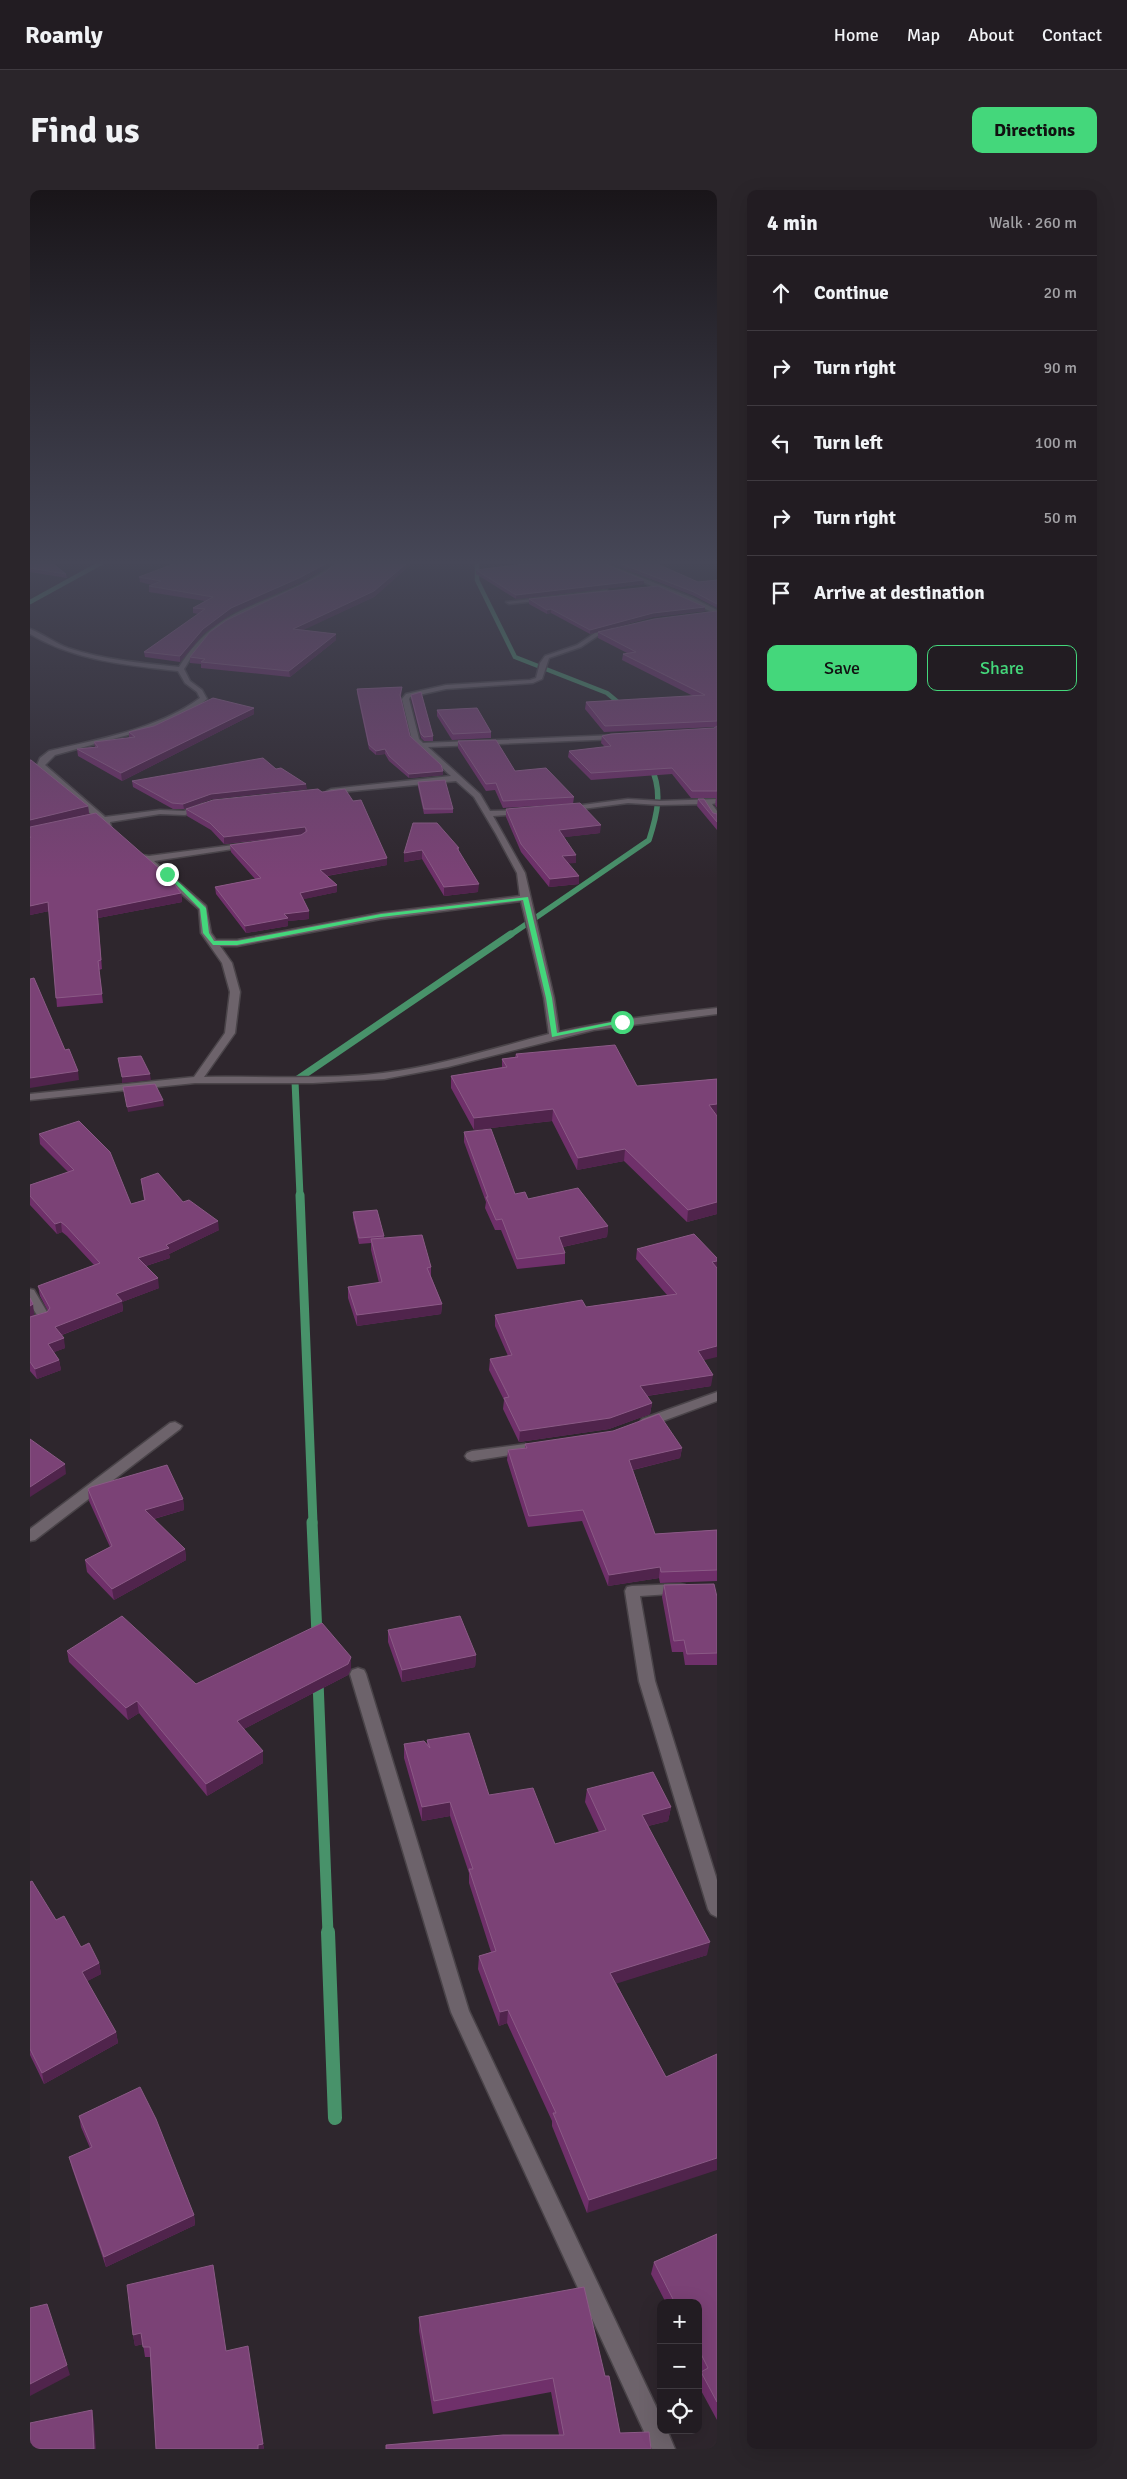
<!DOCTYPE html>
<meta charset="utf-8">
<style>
:root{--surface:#221c22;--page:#2a252a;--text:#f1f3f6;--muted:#a2a1a5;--line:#3f3a40;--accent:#44d77b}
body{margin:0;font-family:Signika,sans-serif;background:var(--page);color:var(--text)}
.controls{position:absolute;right:15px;bottom:15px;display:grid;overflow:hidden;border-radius:10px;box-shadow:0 5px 20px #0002}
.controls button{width:45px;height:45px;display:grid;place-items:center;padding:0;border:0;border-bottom:1px solid var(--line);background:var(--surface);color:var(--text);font:25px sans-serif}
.stop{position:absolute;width:15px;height:15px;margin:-11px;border:4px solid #44d77b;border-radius:50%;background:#fff}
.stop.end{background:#44d77b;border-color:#fff;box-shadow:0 1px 5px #0008}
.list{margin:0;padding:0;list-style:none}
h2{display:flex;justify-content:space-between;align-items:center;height:65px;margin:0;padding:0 20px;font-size:21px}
h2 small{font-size:16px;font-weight:400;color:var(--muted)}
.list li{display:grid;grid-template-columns:32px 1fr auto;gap:15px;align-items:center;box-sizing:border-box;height:75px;padding:0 20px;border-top:1px solid var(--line)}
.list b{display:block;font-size:19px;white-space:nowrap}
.list em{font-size:16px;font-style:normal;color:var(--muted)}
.actions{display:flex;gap:10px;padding:15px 20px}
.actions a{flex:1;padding:11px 0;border:1px solid var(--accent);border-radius:10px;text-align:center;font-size:18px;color:var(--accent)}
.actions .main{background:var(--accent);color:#111}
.icon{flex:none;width:28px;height:28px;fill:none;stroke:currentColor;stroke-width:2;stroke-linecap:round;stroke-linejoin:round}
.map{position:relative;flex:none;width:687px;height:2259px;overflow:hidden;border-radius:10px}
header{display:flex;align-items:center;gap:30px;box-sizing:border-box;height:70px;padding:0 25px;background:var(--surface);border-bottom:1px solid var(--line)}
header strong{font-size:24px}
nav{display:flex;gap:28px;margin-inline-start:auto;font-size:18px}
.intro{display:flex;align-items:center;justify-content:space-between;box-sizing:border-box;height:120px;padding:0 30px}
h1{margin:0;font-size:35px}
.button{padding:12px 22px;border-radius:10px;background:var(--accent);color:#111;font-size:18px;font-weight:700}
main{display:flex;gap:30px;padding:0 30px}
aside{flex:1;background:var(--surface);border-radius:10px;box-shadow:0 5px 20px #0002}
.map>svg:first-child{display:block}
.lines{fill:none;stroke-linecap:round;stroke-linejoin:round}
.stream-far5{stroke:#48926a;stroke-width:4.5}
.stream-far4{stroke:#48926a;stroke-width:5.5}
.stream-far3{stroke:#48926a;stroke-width:7}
.stream-far2{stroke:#48926a;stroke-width:9}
.stream-far1{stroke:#48926a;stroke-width:11}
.stream{stroke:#48926a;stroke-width:14}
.minor-casing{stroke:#4a4449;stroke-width:3}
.minor{fill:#6d636b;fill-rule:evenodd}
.wall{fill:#6f306a}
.shaded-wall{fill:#50244c}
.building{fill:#7b4276;stroke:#8b5a86}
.route{fill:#44d77b}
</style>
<header>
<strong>Roamly</strong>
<nav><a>Home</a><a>Map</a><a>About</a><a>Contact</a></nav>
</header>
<div class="intro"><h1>Find us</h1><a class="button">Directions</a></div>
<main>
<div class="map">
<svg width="687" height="2259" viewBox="0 0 687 2259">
<rect width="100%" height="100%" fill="#2e262d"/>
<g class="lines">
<!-- stream-far5 -->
<g class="stream-far5">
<polyline points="447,373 447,390 485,467 577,503 595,518"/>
<polyline points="0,412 71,373"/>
</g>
<!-- stream-far4 -->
<path class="stream-far4" d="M479 746 619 650C627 625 633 602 621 577"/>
<!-- stream-far3 -->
<polyline class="stream-far3" points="270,1006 265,891 481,744"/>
<!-- stream-far2 -->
<polyline class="stream-far2" points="270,1005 283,1333"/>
<!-- stream-far1 -->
<g class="stream-far1">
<polyline points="282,1332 287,1445"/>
<polyline points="288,1491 298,1744"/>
</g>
<!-- stream -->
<polyline class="stream" points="298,1742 305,1928"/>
<defs>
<g id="minor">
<path d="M311 373H318L303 379 291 389 214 424 196 434 179 446 165 461 154 479 160 491 172 500 177 509 165 519 148 527 105 543 25 565 15 575 75 627 130 620 154 621 172 614H175V618L155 625 130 624 80 632 81 636H75L14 584 7 575 10 568 19 561C69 549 128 539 170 508L167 502 155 493 148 481C97 475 45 471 0 444V439C13 444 25 453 38 458 74 470 112 473 149 477 181 425 219 418 270 395 285 388 296 378 311 373Z"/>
<polygon points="568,373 575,373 663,408 687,420 687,424"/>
<polygon points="577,400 579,403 479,414 476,412"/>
<path d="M583 438 585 441 569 445 551 457 519 468 512 489 503 493 416 499 380 507 379 509 389 549 393 553 587 545 591 547 587 549 398 557 450 604 460 621 493 620 497 622 493 624 463 626 495 683 524 808 529 842C581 830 634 824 687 818V824L564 840 418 877 354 889 283 893H165L0 910V904L164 887 195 843 200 802 192 773 171 743 169 719 114 671 111 667 112 665 119 666 219 653V657H216L124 671 176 716 181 743 186 750H207L351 723 490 706 487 683 466 644 444 607 426 591 301 603 297 601 301 599 421 586 382 550 372 509 376 504 416 495 500 490 506 488 510 473 515 466 547 455 565 443ZM491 711 514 808 519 844C464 858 409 876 353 883 294 890 234 886 174 887L205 843 210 802 202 773 190 756H207L351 729Z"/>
<polygon points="598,609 630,611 687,609 687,613 682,614 687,621 687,629 684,629 674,614 630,615 598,613 537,621 533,619 537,617"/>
<polygon points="0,1099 4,1100 20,1127 18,1130 0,1136 0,1128 7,1125 0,1114"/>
<polygon points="687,1202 687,1211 622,1235 612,1235 610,1232 612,1229"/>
<polygon points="145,1232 152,1236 150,1239 5,1350 0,1351 0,1339 140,1233"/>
<polygon points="495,1254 500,1256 502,1259 500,1262 442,1271 437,1269 435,1266 437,1263 442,1261"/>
<polygon points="650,1394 655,1395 657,1399 655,1403 610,1406 625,1491 687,1690 687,1727 681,1724 678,1719 609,1491 595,1401 597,1397 602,1396"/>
<polygon points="328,1478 334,1480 336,1484 439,1821 631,2227 631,2240 637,2240 645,2259 622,2259 421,1822 320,1484 322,1480"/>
</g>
</defs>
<!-- minor casing -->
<use href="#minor" class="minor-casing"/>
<!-- minor -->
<use href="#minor" class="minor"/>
</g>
<!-- wall -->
<g class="wall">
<polygon points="0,373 36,384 37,388 0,382"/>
<polygon points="146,373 310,373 305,373 269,393 201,424 173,444 150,472 115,467 114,462 168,424 163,423 163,418 175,411 119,402 119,396 122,395 110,392 109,387"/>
<polygon points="311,373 380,373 380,375 344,407 272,440 306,444 306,450 260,487 171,478 171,474 160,473 160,467 292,385"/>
<polygon points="501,373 572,373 614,394 486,409 446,384 446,380 503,375"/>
<polygon points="579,373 625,373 668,392 687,390 687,418 664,406"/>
<polygon points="499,409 675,421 623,427 560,444 521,423 517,424 499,414"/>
<polygon points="687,421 687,608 661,608 642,584 561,590 538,567 539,561 575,557 571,553 572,546 684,538 686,537 574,542 555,519 556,512 663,506 592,470 593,464 597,463 568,448 568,442"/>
<polygon points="372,497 371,507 380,546 413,585 379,588 359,571 355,564 346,565 339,559 327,503 327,499"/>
<polygon points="381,505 403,546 403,551 394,551 391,548 381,509"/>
<polygon points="224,518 224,524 92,591 48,566 47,559 65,557 64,552 99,548 99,542"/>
<polygon points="407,520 461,542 461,548 422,550 407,526"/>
<polygon points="428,551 485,581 544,607 543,614 570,643 534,647 546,673 538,673 549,694 519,697 491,662 476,627 476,619 540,614 473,618 465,600 456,601 428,558"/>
<polygon points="0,570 58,616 59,624 151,703 152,712 68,728 72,779 69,780 73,813 27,817 19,721 0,725"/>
<polygon points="246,579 277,599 182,609 154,619 143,619 103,597 102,591"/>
<polygon points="388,592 423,619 423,623 394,624 388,597"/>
<polygon points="288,599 357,668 357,675 297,686 307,695 307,702 273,709 279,721 279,729 258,731 258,736 216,743 186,704 185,697 225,689 201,662 200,655 257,647 194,654 181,640 157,626 156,619"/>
<polygon points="686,608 687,608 687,618 685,615"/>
<polygon points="668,609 683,623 687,624 687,640 667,616"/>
<polygon points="383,633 429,658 429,662 448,702 414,706 392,669 374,672"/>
<polygon points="486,864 607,896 687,889 687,1024 657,1032 594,971 547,980 522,931 444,940 421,898 421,886 472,877 472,869 485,867"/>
<polygon points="434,942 485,1004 578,1036 577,1047 533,1057 535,1063 535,1074 487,1079 471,1040 465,1040 455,1018 456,1012 434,952"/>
<polygon points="9,944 101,1014 114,1010 111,989 153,1012 189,1040 139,1064 140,1068 116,1076 129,1098 92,1112 93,1121 32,1145 35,1158 24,1162 29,1170 31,1180 7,1189 0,1181 0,1108 4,1124 1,1126 17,1122 18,1121 10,1106 8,1096 64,1075 37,1046 32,1042 27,1044 0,1015 0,995 38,982 10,954"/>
<polygon points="323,1022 354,1046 354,1048 401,1077 401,1086 412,1114 411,1124 327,1136 318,1108 318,1097 349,1093 341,1060 341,1053 329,1054 323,1028"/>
<polygon points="664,1044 674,1170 681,1196 617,1206 622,1213 620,1224 579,1239 489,1252 473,1219 474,1210 459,1180 460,1169 478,1166 465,1136 465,1125 556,1117 637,1105 606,1069 607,1059"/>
<polygon points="495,1254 652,1258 650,1268 603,1280 625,1344 687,1340 687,1391 630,1393 629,1388 578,1396 552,1331 498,1337 477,1270 478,1260 495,1258"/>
<polygon points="58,1299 153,1309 154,1320 124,1329 155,1359 156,1370 84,1410 57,1382 55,1370 80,1357 59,1311"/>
<polygon points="634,1395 687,1407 687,1475 655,1475 653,1462 642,1462 632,1407"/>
<polygon points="358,1440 446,1465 445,1477 372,1492 358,1452"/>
<polygon points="37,1461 166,1494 321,1467 321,1479 318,1485 214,1539 233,1573 177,1606 109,1523 98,1530 39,1472"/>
<polygon points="397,1550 459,1605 525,1654 569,1642 555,1612 557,1599 641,1617 638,1631 618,1636 677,1765 586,1793 636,1887 557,2023 522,1936 522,1931 477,1833 469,1836 448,1779 449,1766 461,1762 439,1693 439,1683 420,1626 392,1631 374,1568 374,1554 397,1555"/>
<polygon points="0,1692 26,1730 51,1757 69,1773 71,1784 57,1791 86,1842 88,1853 14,1894 0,1865"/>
<polygon points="49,1926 164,2025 165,2035 76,2077 42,1978 39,1967 60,1958 51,1937"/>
<polygon points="687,2044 687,2230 668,2195 671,2182 668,2177 668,2113 636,2113 621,2084 624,2072"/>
<polygon points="389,2127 575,2186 590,2243 529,2245 521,2202 403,2224 389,2141"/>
<polygon points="103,2145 196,2161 233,2254 234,2259 126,2259 120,2167 115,2167 113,2154 105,2156"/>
</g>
<!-- shaded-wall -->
<g class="shaded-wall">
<polygon points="297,373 310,373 305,373 269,393 201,424 173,444 150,472 150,466 173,439 201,418"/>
<polygon points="377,373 380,373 380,375 344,407 263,445 263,439"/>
<polygon points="614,390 614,394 486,409 486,405"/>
<polygon points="675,417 675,421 623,427 560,444 560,440 623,423"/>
<polygon points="521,419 521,423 517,424 517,420"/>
<polygon points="306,444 306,450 260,487 259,481"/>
<polygon points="224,518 224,524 92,591 91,583"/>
<polygon points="355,559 355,564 346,565 346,561"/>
<polygon points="413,581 413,585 379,588 379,584"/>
<polygon points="276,594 277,599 182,609 154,619 153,614 181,604"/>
<polygon points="58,616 59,624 0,638 0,630"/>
<polygon points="571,635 570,643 528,648 529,640"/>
<polygon points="275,637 275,644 194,654 194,647"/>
<polygon points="392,660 392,669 374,672 374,663"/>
<polygon points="546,665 546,673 532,674 532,666"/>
<polygon points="357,668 357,675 290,687 290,680"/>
<polygon points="549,686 549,694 519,697 520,689"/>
<polygon points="449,694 448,702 414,706 414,697"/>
<polygon points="307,695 307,702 270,710 270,703"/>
<polygon points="151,703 152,712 68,728 72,779 67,720"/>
<polygon points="18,712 19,721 0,725 0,716"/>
<polygon points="279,721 279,729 258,731 258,736 216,743 215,736 254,724"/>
<polygon points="48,881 49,890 0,898 0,888"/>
<polygon points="120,884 121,890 92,893 92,887"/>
<polygon points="133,910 134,916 98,922 97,917"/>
<polygon points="687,914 687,926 678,927 679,915"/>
<polygon points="523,919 522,931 444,940 444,928"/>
<polygon points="595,959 594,971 547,980 548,968"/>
<polygon points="687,1012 687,1024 657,1032 658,1020"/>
<polygon points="188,1031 189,1040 139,1064 140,1068 109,1078 108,1068"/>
<polygon points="31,1032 32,1042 27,1044 25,1034"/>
<polygon points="578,1036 577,1047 528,1058 529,1047"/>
<polygon points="687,1071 687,1081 682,1072"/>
<polygon points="128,1088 129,1098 92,1112 93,1121 26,1147 25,1137 86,1104"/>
<polygon points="3,1114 4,1124 0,1127 0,1116"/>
<polygon points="412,1114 411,1124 327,1136 327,1125"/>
<polygon points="34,1148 35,1158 19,1164 18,1154"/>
<polygon points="687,1156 687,1167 667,1172 668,1161"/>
<polygon points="29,1170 31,1180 7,1189 5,1179"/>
<polygon points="683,1185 681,1196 609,1207 610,1196"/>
<polygon points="622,1213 620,1224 579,1239 489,1252 490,1241"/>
<polygon points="652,1258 650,1268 598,1281 599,1270"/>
<polygon points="35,1274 36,1284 0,1307 0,1297"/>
<polygon points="153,1309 154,1320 116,1331 115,1320"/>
<polygon points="155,1359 156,1370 84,1410 82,1399"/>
<polygon points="630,1377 629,1388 578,1396 579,1385"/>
<polygon points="446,1465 445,1477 372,1492 372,1480"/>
<polygon points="321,1467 321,1479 318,1485 208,1542 207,1531"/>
<polygon points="107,1511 109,1523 98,1530 96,1518"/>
<polygon points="233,1561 233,1573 177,1606 176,1594"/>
<polygon points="420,1612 420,1626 392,1631 392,1617"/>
<polygon points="641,1617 638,1631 610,1638 612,1625"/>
<polygon points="680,1752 677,1765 579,1796 580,1783"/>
<polygon points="69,1773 71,1784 54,1793 52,1782"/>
<polygon points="478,1820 477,1833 469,1836 470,1822"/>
<polygon points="86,1842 88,1853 14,1894 12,1883"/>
<polygon points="687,1968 687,1980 557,2023 559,2010"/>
<polygon points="164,2025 165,2035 76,2077 74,2067"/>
<polygon points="111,2143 113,2154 105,2156 103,2145"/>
<polygon points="37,2175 40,2185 0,2206 0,2194"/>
<polygon points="62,2220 64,2231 66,2259 64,2259"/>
<polygon points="233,2254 234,2259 228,2259 228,2255"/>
</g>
<!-- building -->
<g class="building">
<polygon points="0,373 22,373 36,384 0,378"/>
<polygon points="146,373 297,373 269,388 201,418 173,439 150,466 114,462 175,419 163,418 183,407 119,396 131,391 109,387"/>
<polygon points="311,373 377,373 344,401 263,439 306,444 259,481 171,472 175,469 160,467 180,442 197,430 292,385 304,375"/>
<polygon points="505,373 572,373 614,390 486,405 446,380 495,374 508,375"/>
<polygon points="589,373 625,373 668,392 687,390 687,414 664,402"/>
<polygon points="628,396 675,417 623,423 560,440 521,419 517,420 499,409"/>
<polygon points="687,421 687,531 575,536 556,512 675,505 593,464 606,462 568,442 624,429"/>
<polygon points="372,497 370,505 380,546 411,575 413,581 379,584 359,566 355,559 346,561 339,555 327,499"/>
<polygon points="391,502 403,546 394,547 391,544 381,505"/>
<polygon points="183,508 224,518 91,583 47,559 68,557 64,552 105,547 99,542 124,536"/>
<polygon points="447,518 461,542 423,544 407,520"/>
<polygon points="687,536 687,601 662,601 642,578 561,583 539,561 581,556 572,546 581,544 684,538"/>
<polygon points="466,550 485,581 516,578 544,607 473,611 466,593 456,594 428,551"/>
<polygon points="233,568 246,579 251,578 276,594 181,604 153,614 142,613 102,591"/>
<polygon points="0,570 1,570 58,616 0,630"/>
<polygon points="415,590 423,619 394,619 388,592"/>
<polygon points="288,599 292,602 315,599 323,611 331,610 357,668 290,680 307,695 270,703 279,721 254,724 258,728 215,736 185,697 231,688 200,655 271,645 277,641 275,637 194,647 180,633 156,619 183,610"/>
<polygon points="668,609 674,609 683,623 687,624 687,632"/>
<polygon points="550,613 571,635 529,640 546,665 532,666 549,686 520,689 491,654 476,619"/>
<polygon points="66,623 140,688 151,703 67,720 71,770 68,771 72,804 26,808 18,712 0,716 0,648 1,647 0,647 0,637"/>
<polygon points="383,633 407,633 429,658 427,658 449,694 414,697 392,660 374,663"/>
<polygon points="4,788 35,860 39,859 48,881 0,888 0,789"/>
<polygon points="585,855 607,896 687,889 687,914 679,915 687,926 687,1012 658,1020 595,959 548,968 523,919 444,928 421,886 477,877 472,869 488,867 486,864"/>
<polygon points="111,866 120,884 92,887 88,868"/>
<polygon points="125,894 133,910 97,917 93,897"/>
<polygon points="49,931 80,962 101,1014 115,1010 111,989 128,983 153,1012 159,1010 188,1031 136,1055 139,1058 108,1068 128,1088 86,1104 92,1111 25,1137 34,1148 18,1154 29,1170 5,1179 0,1172 0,1127 17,1122 20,1118 8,1096 70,1073 36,1036 31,1032 25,1034 0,1006 0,995 44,980 9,944"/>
<polygon points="461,939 485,1004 495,1002 498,1009 548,998 578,1036 529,1047 535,1063 487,1069 472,1029 466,1030 456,1007 458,1007 434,942"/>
<polygon points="347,1020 354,1046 329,1048 323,1022"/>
<polygon points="664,1044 687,1068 687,1071 682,1072 687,1078 687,1156 668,1161 683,1185 610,1196 622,1213 580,1228 490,1241 474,1208 479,1207 460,1169 482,1165 465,1125 552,1110 556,1117 647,1104 607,1059"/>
<polygon points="392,1045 401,1077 397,1078 412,1114 327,1125 318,1097 352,1092 341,1049"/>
<polygon points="0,1108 3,1114 0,1116"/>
<polygon points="629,1224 652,1258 599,1270 625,1344 687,1340 687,1380 631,1382 630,1377 579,1385 553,1320 499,1326 478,1260 497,1258 495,1254 583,1241"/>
<polygon points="0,1249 35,1274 0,1297"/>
<polygon points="137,1275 153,1309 115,1320 155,1359 82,1399 55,1370 82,1356 58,1299 61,1297"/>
<polygon points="684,1394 687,1407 687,1463 657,1464 654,1450 644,1451 634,1395"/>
<polygon points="92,1426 166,1494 292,1433 321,1467 318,1474 207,1531 233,1561 176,1594 107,1511 96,1518 37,1461"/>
<polygon points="430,1426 446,1465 372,1480 358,1440"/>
<polygon points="439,1543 459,1605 503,1598 525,1654 576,1640 557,1599 623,1582 641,1617 612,1625 680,1752 580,1783 636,1887 687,1864 687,1968 559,2010 523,1923 526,1923 478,1820 470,1822 449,1766 466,1761 439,1679 443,1679 420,1612 392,1617 374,1554 394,1551 400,1558 397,1550"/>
<polygon points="2,1691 26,1730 34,1726 51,1757 59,1753 69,1773 52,1782 86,1842 12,1883 0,1859 0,1692"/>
<polygon points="110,1897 126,1929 164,2025 74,2067 39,1967 62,1957 49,1926"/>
<polygon points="687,2044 687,2212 671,2182 678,2178 668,2158 668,2113 645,2113 624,2072"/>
<polygon points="183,2075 196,2161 218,2156 233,2254 228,2255 228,2259 126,2259 120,2157 113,2157 111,2143 103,2145 97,2095"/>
<polygon points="554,2097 575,2186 579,2186 590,2243 619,2242 621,2259 356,2259 356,2255 473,2245 534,2245 523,2188 404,2211 389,2127"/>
<polygon points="17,2114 37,2175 0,2194 0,2118"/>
<polygon points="62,2220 64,2259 0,2259 0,2233"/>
</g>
<!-- sky -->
<linearGradient id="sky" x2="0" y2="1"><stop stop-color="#191519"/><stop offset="0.54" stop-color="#464757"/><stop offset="1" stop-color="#464757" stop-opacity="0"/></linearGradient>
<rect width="687" height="689" fill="url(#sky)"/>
<!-- route -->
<polygon class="route" points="135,683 139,683 176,718 179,743 184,751 207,751 351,724 498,707 522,808 527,843 592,830 595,832 522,847 516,808 493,710 351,727 207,755 183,755 173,743 170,719"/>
</svg>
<div class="controls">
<button>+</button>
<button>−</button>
<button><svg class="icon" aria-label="locate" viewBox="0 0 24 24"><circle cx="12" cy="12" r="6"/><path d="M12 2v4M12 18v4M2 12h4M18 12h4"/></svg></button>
</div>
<div class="stop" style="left:592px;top:832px"></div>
<div class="stop end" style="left:137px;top:684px"></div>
</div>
<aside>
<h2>4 min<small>Walk · 260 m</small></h2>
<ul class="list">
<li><svg class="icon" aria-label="ahead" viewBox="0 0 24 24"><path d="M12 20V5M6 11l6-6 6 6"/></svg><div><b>Continue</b></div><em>20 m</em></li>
<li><svg class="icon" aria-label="right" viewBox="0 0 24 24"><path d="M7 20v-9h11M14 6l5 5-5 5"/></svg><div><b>Turn right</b></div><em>90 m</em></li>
<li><svg class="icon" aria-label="left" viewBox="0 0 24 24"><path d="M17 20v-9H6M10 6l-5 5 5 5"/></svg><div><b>Turn left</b></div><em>100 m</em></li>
<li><svg class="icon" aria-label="right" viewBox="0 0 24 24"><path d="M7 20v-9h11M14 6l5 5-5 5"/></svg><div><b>Turn right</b></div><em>50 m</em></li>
<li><svg class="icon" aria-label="arrive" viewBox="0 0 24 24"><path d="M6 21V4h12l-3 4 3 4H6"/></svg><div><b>Arrive at destination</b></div></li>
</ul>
<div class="actions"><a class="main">Save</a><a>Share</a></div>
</aside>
</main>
